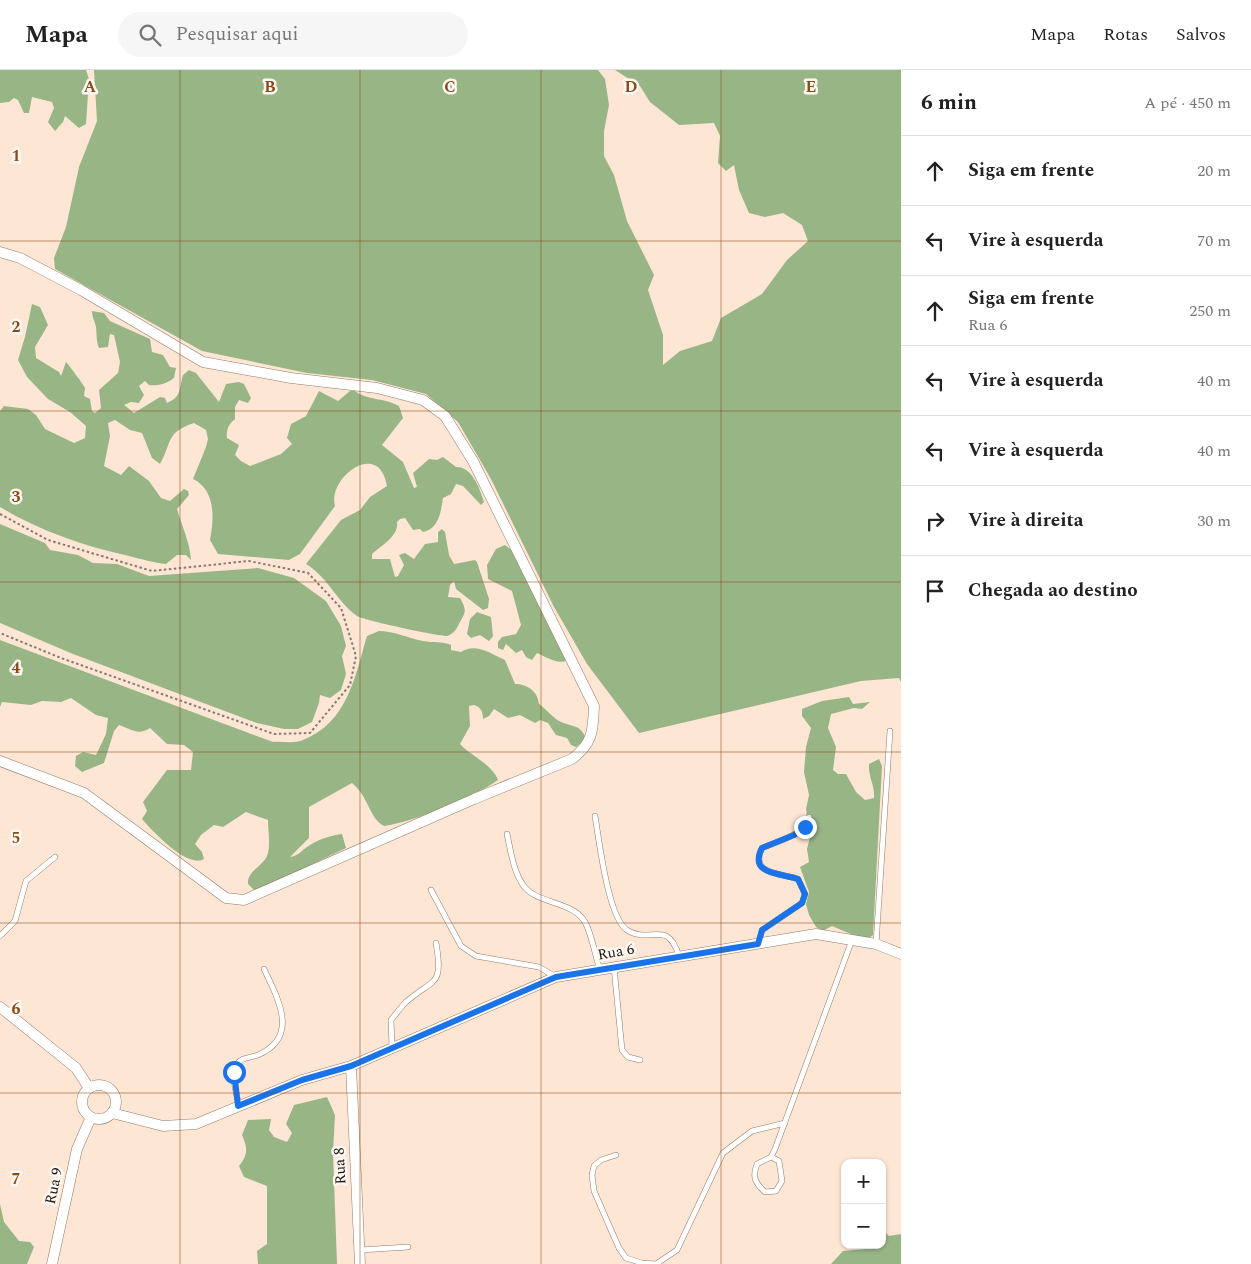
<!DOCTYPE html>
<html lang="pt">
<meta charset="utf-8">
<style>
:root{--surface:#fff;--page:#f6f6f6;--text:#222;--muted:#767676;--line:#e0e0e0}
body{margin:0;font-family:Spectral,serif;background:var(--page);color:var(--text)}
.controls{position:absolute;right:15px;bottom:15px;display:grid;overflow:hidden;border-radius:10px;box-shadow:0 1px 4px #0004}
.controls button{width:45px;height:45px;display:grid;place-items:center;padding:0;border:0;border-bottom:1px solid var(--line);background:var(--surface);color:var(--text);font:25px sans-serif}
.stop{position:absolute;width:15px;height:15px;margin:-11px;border:4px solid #1a73e8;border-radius:50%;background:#fff}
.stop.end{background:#1a73e8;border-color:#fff;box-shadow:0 1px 5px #0008}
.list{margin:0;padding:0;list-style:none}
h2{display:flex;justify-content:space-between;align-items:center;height:65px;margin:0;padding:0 20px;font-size:21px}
h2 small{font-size:16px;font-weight:400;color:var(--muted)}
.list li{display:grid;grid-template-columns:32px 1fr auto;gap:15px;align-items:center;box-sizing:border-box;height:70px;padding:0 20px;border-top:1px solid var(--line)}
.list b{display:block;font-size:19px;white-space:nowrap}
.list p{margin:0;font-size:16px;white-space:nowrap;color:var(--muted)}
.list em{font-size:16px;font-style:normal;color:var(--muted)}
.icon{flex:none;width:28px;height:28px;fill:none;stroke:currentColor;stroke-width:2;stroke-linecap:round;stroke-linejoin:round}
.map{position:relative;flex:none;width:901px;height:1194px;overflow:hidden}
header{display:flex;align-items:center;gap:30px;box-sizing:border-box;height:70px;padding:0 25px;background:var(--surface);border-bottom:1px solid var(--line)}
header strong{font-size:24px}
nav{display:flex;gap:28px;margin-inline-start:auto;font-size:18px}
.search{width:350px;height:45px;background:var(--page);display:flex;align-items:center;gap:12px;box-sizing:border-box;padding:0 18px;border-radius:28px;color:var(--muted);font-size:19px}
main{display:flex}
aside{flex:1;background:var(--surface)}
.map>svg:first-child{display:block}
.forest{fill:#98b586}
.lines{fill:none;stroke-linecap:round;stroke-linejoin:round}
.lane-casing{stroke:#957a67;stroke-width:6}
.street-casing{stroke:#957a67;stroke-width:11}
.path{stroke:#89786d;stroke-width:2;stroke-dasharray:2.5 2.5;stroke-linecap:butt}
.lane{stroke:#fff;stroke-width:5}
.street{stroke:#fff;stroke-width:10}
.route{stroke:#1a73e8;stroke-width:6}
.grid{fill:none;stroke:#8c4a18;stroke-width:1;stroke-opacity:0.55}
.labels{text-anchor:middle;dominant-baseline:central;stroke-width:5;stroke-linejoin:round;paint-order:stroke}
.street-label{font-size:15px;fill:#211710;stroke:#fdf7f2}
.grid-label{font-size:16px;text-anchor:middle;font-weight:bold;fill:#8c4a18;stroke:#fdf7f2;stroke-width:5;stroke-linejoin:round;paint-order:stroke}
</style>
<header>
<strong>Mapa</strong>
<div class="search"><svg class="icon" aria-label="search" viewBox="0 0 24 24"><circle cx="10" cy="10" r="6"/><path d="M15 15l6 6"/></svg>Pesquisar aqui</div>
<nav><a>Mapa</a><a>Rotas</a><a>Salvos</a></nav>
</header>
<main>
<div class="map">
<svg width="901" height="1194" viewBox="0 0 901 1194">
<rect width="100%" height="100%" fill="#fee6d5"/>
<!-- forest -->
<g class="forest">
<polygon points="0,0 86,0 89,9 86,54 79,58 65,46 63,52 55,61 48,52 54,38 52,32 32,27 29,43 24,43 18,30 14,28 9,32 0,33"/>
<polygon points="94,0 598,0 605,9 609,35 604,61 604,86 614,105 627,151 654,205 648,220 663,265 663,295 680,281 712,271 721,248 762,224 787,190 808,171 802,155 783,143 765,147 749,143 739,120 734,95 726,101 718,93 720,66 714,53 679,55 650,32 640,16 615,0 901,0 901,612 899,608 861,611 639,663 587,594 554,537 491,409 458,352 426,324 372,310 307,303 202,281 55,199 54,188 66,157 79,97 97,51"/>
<path d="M32 234 40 237 48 255 35 277 36 288 59 302 61 306 66 292C68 294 83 314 85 318L84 326 90 329 92 341 95 343 101 338 99 320 118 303 120 292 114 265 110 264 108 277 99 278C96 270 97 266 96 257 95 252 92 247 92 241L104 243 110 251 150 269 152 282 163 285 170 297 176 298 174 308C166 314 159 316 149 315L145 311 139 316 144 325 139 333 131 332 124 335 134 343 160 327 165 328 167 333C182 327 179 318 183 305L189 300 196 303 219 332 226 314 239 312 244 314 251 328 248 333 239 330 235 337V349C229 354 226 359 227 368L239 375 235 385 241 391 250 396 281 384 292 374 287 368 291 354 306 346 319 321 338 331 350 321H355C368 331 383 327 399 336L403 348 382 375 403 392 414 418 417 417 413 403 429 389 437 390 443 387 456 397C472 396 480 419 484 432L481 435 463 416 456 414 451 424 443 428C441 441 439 459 423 462L420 459 413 460 405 448 400 449 397 452C399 466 382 475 372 484V489H390L395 507 398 506 404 495 399 485 405 483 414 489 425 474 438 472V462L442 459 445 462 449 485 454 494 475 490 477 492 489 529 488 538 483 540 456 519 454 511 450 515 448 527 460 528C468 542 465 542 458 556 455 561 453 564 447 566 442 567 362 550 357 546 337 532 328 507 306 494L341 450 360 440 370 427 387 416C379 368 327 408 335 436L300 484 289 490 218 484 210 470C214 449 216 420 193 409L206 377 208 369 206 360 194 353C165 363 173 371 160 394L152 388 142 363 130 360 115 350 108 353 110 366 104 396 121 405 129 396 149 411 161 428 170 431 184 419 188 421 189 425 177 439C182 457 190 472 191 490L186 485H177L166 494C154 493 141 489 129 486 84 476 40 461 0 437V341L4 336 28 339 36 345 45 359 74 373 85 368 86 356 70 342 48 329 27 307 18 290 25 267Z"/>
<polygon points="0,454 45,473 50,480 78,485 93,493 117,494 149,506 258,498 294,508 326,531 341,556 346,576 342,586 346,604 341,620 330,628 320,625 319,633 312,652 298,659 284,659 257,653 73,584 0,553"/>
<path d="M505 475 513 481 566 588V591C556 594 546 587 537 583L532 590 526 587 522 580 516 583 506 574 503 580 498 578V572L502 567 516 564 521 555 512 521 488 509 487 495 496 479Z"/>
<polygon points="477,542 491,547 493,566 489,571 480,565 471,568 467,564 470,549"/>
<path d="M379 561C394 561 408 568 423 571 433 573 442 571 451 575V580L461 582C475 572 492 584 505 590L515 614C528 614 538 622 539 634 546 639 554 649 561 652 572 657 579 654 585 666L582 672 576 677 571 675 567 668 556 665 548 653 540 650 535 653 520 645 508 648 494 639 489 646 483 649C483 642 481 637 474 635L469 636 470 656 460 674C471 686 492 694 498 710 474 727 414 752 384 756 369 748 369 727 352 713L309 737V768L290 787C298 786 301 781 307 777 318 769 329 766 342 764L346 778 264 817 254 820 248 814C247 801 262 797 267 786 271 777 268 760 268 750L246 742 223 757 214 755 201 765 195 774 202 782 204 789C188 799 152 761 142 749L147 741 143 732 167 700H191L193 682 184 675 167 674 150 658C138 666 131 659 119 655L114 661 104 693 82 702 75 696 76 686 83 682 96 685 106 664 108 648 96 645 71 628 61 632 42 631 31 635 2 632 0 637V570L273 672C282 671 295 674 303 670 348 652 355 606 367 566Z"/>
<path d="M849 627 853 634 870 632 862 639 854 638 831 644 828 658 836 677 833 700 838 704H846L856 722 865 730 874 728C875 715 868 707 869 694L879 689 882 696 873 865 869 868 853 865 832 856 823 861 816 857 809 845 806 834 809 822 800 797 809 792 807 779 810 767 806 739 809 725 804 702 806 677 811 658 802 646V639L822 631Z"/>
<path d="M327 1027 335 1045 333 1083 337 1194H258L257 1181 267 1174V1116L244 1107 239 1096C248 1084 248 1079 242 1065L248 1050 271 1049 269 1060 274 1067 287 1072 292 1063 286 1054 294 1035Z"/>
<polygon points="0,1134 4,1152 19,1171 30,1172 34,1177 27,1194 0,1194"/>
<polygon points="882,1159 889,1166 901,1164 901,1194 831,1194 843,1181 866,1179 864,1175 882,1175"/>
</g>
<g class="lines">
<defs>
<g id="lane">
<path d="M595 746C599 769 608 848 627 860 650 875 667 848 679 886"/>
<path d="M507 764C511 782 513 800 523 815 537 835 572 830 585 852 592 865 595 885 600 900"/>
<polyline points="431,820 461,876 476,886 539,897 556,907"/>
<polyline points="0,866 15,851 26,811 55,787"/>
<path d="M759 873 762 860 802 833 805 824 798 809C781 803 749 805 762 778 780 770 801 767 809 747"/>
<polyline points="876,874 890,661"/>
<polyline points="614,897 622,980 628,987 640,990"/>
<path d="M392 977 391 950C396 944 401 937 406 932 433 908 444 918 436 873"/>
<path d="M239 1036C237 1025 230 1003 237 994 241 987 251 988 258 985 300 967 278 929 264 899"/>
<polyline points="616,1085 601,1090 594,1096 592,1105 594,1121 619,1178 626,1188 642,1193 656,1194 677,1180 723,1083 752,1061 785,1053"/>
<path d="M771 1087 779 1091 782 1111 776 1121 765 1122C755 1113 752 1107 757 1094L771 1087 775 1079 852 870"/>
<polyline points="360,1180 408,1177"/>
</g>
<g id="street">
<path d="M0 182 20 188 81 220 203 292 291 308 377 318 423 330 445 346 473 391 594 636C593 661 593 673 572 689L474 729 244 830 226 828 84 723 0 691"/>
<polyline points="0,937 76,998 89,1018"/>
<polyline points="351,996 360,1194"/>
<circle cx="99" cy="1032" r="17"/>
<polyline points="112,1043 163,1056 196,1054 302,1010 351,996 556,907 816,864 876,874 901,884"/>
<polyline points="52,1194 77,1079 91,1047"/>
</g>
</defs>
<!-- lane casing -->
<use href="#lane" class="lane-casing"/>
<!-- street casing -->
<use href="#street" class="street-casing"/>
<!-- path -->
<polyline class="path" points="0,444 48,470 152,501 249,491 308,503 341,538 356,586 350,615 310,663 274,664 61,588 0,563"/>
<!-- lane -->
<use href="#lane" class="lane"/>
<!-- street -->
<use href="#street" class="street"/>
</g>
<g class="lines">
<!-- route -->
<path class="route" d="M234 1002 238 1036 302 1010 351 996 556 907 758 874 762 860 802 833 805 824 798 809C781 803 748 805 762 778L794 765 805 757"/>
</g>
<!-- grid -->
<path class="grid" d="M180 0V1194M360 0V1194M541 0V1194M721 0V1194M0 171H901M0 341H901M0 512H901M0 682H901M0 853H901M0 1023H901"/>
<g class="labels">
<!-- street labels -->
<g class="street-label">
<text transform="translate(616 882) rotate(-10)">Rua 6</text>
<text transform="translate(340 1096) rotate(-93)">Rua 8</text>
<text transform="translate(54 1116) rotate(-78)">Rua 9</text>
</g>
</g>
<g class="grid-label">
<text x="90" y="22">A</text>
<text x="270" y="22">B</text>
<text x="450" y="22">C</text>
<text x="631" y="22">D</text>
<text x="811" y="22">E</text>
<text x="16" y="91">1</text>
<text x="16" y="262">2</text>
<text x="16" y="432">3</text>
<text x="16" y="603">4</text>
<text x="16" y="773">5</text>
<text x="16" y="944">6</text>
<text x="16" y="1114">7</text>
</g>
</svg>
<div class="controls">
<button>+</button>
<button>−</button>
</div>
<div class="stop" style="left:234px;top:1002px"></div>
<div class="stop end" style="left:805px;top:757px"></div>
</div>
<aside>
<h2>6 min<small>A pé · 450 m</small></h2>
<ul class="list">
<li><svg class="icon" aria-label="ahead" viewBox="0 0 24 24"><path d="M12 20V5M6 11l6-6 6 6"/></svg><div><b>Siga em frente</b></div><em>20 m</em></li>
<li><svg class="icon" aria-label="left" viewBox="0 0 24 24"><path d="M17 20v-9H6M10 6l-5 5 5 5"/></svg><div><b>Vire à esquerda</b></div><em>70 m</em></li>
<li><svg class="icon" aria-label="ahead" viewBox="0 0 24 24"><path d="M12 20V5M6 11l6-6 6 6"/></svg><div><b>Siga em frente</b><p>Rua 6</p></div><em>250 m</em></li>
<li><svg class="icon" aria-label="left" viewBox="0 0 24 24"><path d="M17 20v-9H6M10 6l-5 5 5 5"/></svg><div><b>Vire à esquerda</b></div><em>40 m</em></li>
<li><svg class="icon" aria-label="left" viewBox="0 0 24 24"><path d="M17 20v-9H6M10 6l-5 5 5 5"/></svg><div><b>Vire à esquerda</b></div><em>40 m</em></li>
<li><svg class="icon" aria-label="right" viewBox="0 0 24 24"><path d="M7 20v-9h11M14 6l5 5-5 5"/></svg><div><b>Vire à direita</b></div><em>30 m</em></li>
<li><svg class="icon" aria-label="arrive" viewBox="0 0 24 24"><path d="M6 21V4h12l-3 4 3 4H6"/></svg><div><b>Chegada ao destino</b></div></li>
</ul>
</aside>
</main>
